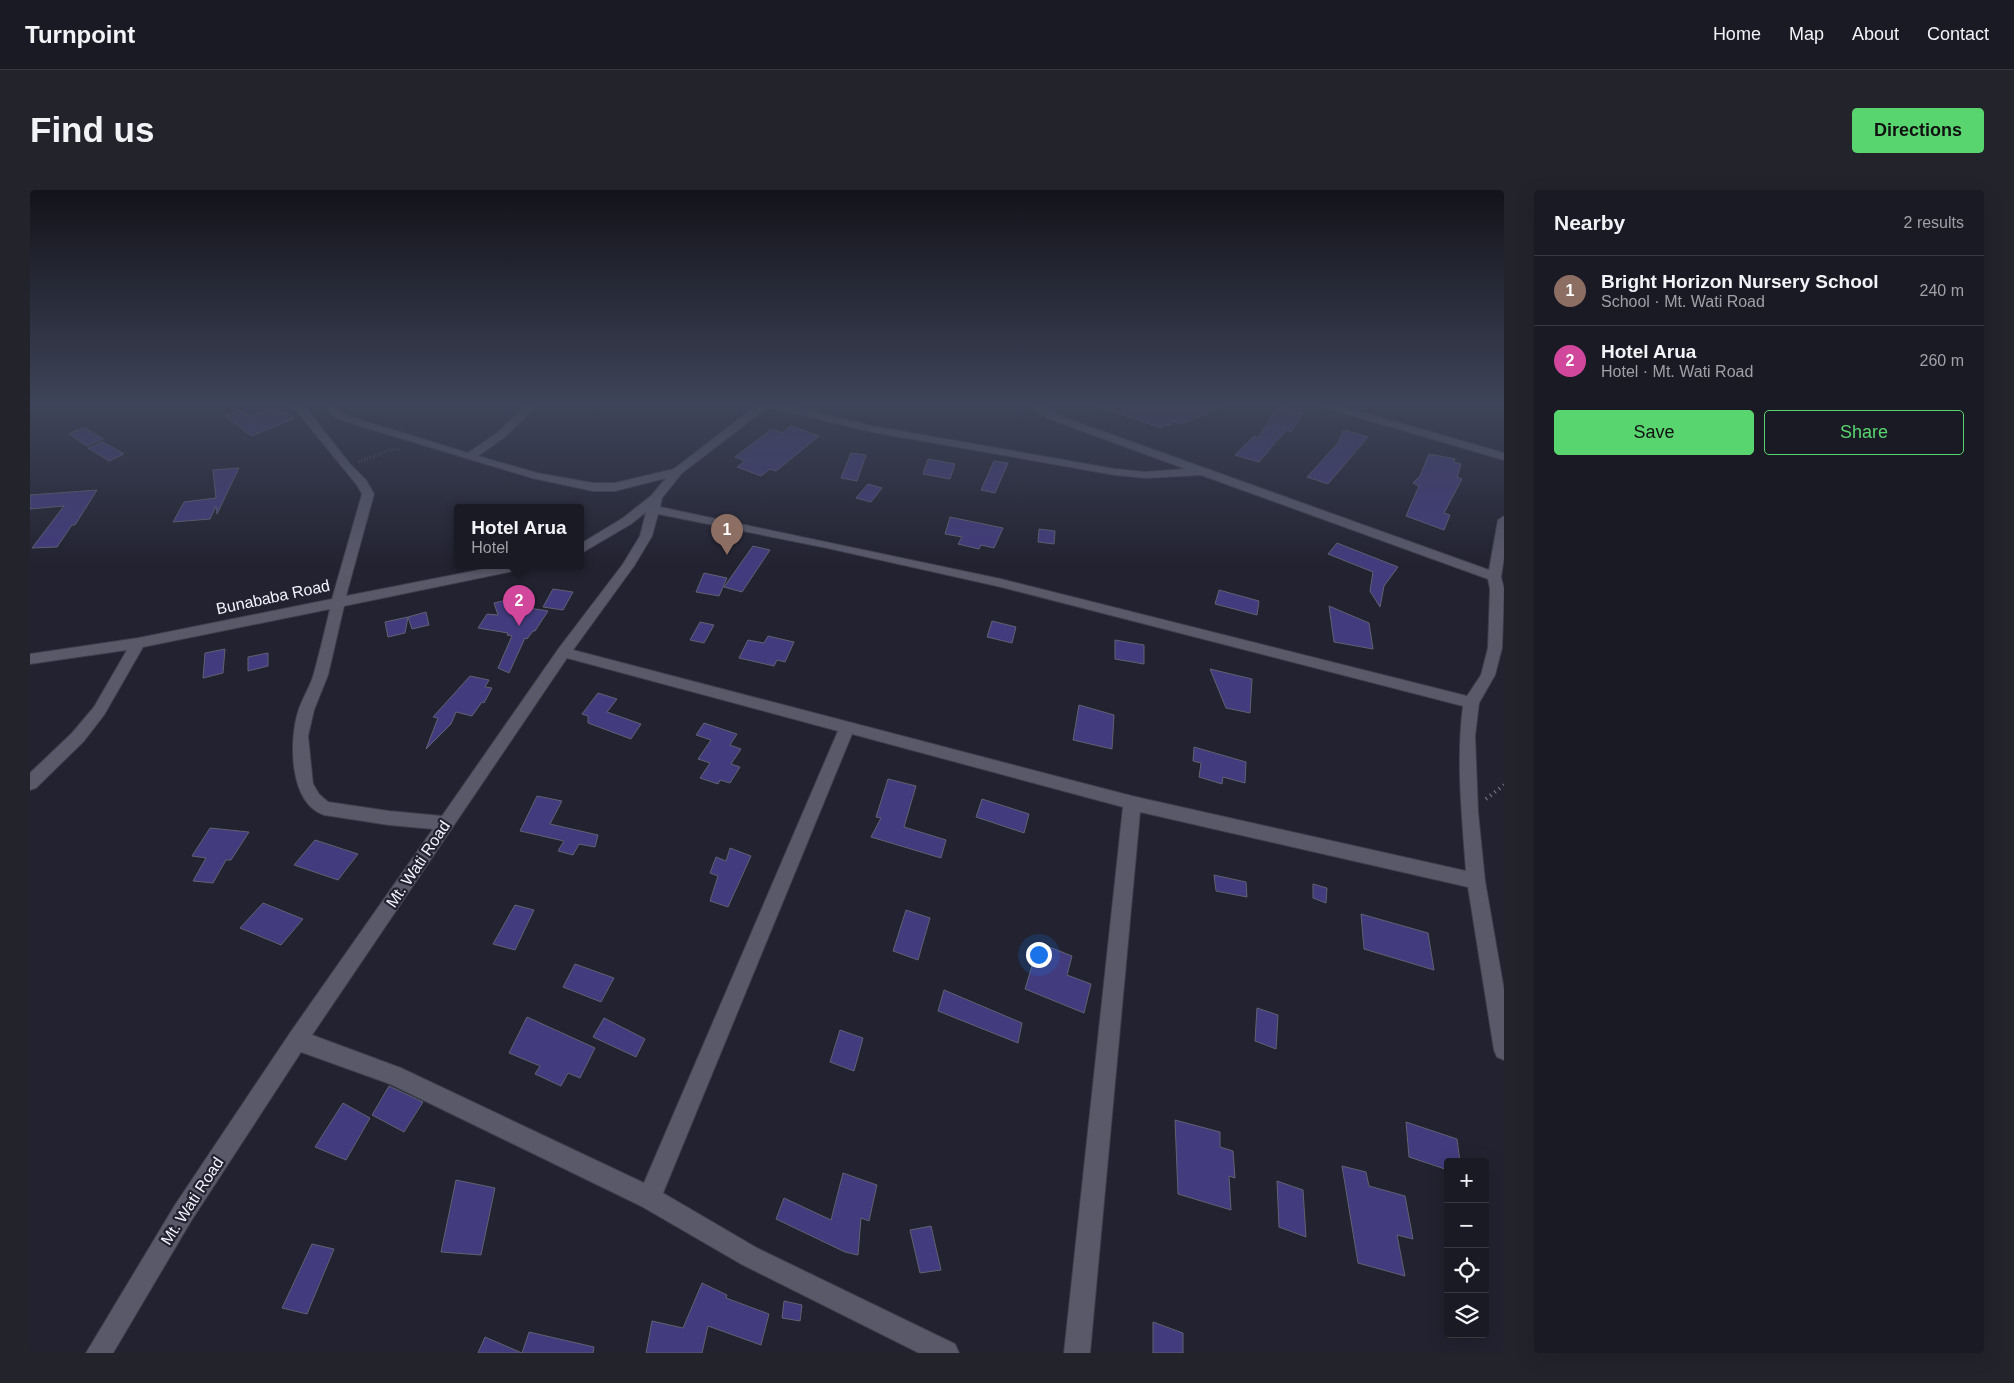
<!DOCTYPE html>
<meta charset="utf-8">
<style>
:root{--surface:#1a1a24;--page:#23232c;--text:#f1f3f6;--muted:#9fa1a6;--line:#383841;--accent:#59d56f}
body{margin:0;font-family:Arial,sans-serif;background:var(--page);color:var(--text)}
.controls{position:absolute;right:15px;bottom:15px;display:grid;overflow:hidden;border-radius:5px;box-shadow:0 5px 20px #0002}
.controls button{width:45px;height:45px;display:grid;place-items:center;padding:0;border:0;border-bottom:1px solid var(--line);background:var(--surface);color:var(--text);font:25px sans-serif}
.you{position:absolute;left:1008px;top:764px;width:18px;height:18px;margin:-12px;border:4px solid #fff;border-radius:50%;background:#1a73e8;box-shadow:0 0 0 8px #1a73e833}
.badge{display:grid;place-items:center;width:32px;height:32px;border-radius:50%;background:var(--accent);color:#fff;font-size:16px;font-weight:700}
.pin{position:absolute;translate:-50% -41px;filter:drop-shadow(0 1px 2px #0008)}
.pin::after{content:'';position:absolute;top:26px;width:18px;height:15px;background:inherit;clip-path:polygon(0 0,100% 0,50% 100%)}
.popup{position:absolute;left:424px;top:314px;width:130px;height:65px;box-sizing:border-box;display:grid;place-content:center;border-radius:5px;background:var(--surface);filter:drop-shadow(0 1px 4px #0005);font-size:16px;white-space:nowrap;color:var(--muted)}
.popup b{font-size:19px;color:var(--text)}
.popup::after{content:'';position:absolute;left:50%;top:100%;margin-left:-10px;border:10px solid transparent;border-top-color:var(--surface)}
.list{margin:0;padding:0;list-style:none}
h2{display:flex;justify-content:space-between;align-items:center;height:65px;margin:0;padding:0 20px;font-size:21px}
h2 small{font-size:16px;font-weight:400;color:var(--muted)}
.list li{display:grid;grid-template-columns:32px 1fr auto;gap:15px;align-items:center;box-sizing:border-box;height:70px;padding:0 20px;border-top:1px solid var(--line)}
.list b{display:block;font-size:19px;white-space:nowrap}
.list p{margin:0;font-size:16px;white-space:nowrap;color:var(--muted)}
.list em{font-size:16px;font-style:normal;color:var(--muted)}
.actions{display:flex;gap:10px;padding:15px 20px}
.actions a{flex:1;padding:11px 0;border:1px solid var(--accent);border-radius:5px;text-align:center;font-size:18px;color:var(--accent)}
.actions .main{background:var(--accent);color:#111}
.icon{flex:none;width:28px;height:28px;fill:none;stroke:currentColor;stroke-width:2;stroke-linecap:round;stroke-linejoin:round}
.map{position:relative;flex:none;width:1474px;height:1163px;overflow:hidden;border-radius:5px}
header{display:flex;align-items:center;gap:30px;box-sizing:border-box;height:70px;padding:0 25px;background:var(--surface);border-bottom:1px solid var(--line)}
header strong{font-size:24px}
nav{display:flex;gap:28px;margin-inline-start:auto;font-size:18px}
.intro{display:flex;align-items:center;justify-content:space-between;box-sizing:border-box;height:120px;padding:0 30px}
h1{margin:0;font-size:35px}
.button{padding:12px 22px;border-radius:5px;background:var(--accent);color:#111;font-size:18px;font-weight:700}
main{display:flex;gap:30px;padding:0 30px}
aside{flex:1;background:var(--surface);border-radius:5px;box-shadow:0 5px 20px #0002}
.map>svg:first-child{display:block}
.building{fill:#423b7d;stroke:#616172}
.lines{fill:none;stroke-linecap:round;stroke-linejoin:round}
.street-casing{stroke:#3e3e4a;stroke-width:2}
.path-far1{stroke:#7f7f8b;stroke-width:2.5;stroke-dasharray:0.5 2.5;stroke-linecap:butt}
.path{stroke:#7f7f8b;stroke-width:4;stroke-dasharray:1 4.5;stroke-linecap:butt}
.street{fill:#59596a;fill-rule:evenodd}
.labels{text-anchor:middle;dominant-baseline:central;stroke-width:4.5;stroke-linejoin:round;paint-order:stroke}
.street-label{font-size:16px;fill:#f3f4fe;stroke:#222230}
</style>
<header>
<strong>Turnpoint</strong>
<nav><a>Home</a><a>Map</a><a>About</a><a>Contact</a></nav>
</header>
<div class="intro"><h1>Find us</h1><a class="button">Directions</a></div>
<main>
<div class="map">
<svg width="1474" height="1163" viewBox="0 0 1474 1163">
<rect width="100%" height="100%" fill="#222230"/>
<!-- building -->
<g class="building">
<polygon points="1069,214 1199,214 1152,234 1143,231 1139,236 1134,235 1132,238 1069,217"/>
<polygon points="1249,215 1273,224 1261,242 1256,240 1229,272 1205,265 1224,246 1228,248"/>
<polygon points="241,217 265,228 222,246 195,226 210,220 220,227"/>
<polygon points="761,236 789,246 746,281 740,279 731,286 707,277 715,271 705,267 742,239 752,243"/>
<polygon points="52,238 55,238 73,249 57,256 39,244"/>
<polygon points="1314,240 1338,247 1298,294 1277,287 1308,253"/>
<polygon points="73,252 94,264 79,271 58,258"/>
<polygon points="821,263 836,265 827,291 811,288"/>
<polygon points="1399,264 1425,269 1424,272 1431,274 1427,287 1432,289 1414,323 1420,325 1414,340 1376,326 1389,296 1383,293 1390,286"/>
<polygon points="898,269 925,274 920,289 893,284"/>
<polygon points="964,271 978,273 965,303 951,300"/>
<polygon points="209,278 187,324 186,316 180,329 143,332 154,312 186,308 183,280"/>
<polygon points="838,294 852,298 841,312 826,308"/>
<polygon points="67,300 45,335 42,335 27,357 2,358 34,316 0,319 0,305"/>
<polygon points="920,327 973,338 964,358 951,355 949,359 928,354 932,347 915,344"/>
<polygon points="1009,339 1025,341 1024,354 1008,352"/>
<polygon points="1307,353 1368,377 1354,396 1350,417 1340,401 1343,382 1298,364"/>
<polygon points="723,356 740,360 712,402 694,397"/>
<polygon points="674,383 697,388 689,406 666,402"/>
<polygon points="523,399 543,402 533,420 513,417"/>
<polygon points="1189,400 1229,411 1227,425 1185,414"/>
<polygon points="489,407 493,417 518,421 505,441 503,441 497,449 495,448 479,483 468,478 482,446 477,445 478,443 448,438 457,424 468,425 464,413"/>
<polygon points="1299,416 1339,433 1343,459 1304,452"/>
<polygon points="396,422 399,435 382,439 378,427"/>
<polygon points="378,427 375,443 358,447 355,432"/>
<polygon points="962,431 986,437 982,453 957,447"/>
<polygon points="670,432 684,435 674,453 660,450"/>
<polygon points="738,446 764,452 755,472 747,470 744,476 709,468 718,450 734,453"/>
<polygon points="1085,450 1114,455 1114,474 1085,469"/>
<polygon points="195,459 193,483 173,488 175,463"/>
<polygon points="238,463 238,476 218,481 218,467"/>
<polygon points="1180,479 1222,489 1220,523 1196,518"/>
<polygon points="440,486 459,490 455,497 462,498 454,513 452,512 442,526 426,522 421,534 396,559 408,528 403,527"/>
<polygon points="568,503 587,509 577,522 611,534 601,549 558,533 558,526 552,524"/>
<polygon points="1049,515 1084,525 1082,559 1043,550"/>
<polygon points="674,533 707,544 700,555 711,559 701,574 710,577 700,593 690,590 688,594 670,588 680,573 668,569 681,550 666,545"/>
<polygon points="1164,557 1216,572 1215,593 1193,587 1192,594 1169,587 1171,573 1163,571"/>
<polygon points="858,589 886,596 874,637 916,650 911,668 841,647 851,628 846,627"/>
<polygon points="507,606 532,611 520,634 568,645 565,657 549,654 543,665 528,661 534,651 490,641"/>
<polygon points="952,609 999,624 994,643 946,627"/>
<polygon points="180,638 219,642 201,670 196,670 183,693 163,691 176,668 162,666"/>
<polygon points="285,650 328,664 308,690 264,675"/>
<polygon points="700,658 721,666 698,717 680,711 688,686 680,683 686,667 696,671"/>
<polygon points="1184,685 1216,692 1217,707 1186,701"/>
<polygon points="1283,694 1297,698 1296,713 1283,708"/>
<polygon points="233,713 273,729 251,755 210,738"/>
<polygon points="485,715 504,720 485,760 463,754"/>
<polygon points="876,720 900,728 888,770 863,761"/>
<polygon points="1331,724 1398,743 1404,780 1334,759"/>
<polygon points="1009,753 1042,766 1037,785 1061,794 1054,823 995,799"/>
<polygon points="545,774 584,788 571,812 533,797"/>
<polygon points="914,800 992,833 988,853 908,821"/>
<polygon points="1227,818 1248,825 1246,859 1225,851"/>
<polygon points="497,827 565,858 550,888 538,883 531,896 505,884 510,876 479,863"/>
<polygon points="574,828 615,849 606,867 563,847"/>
<polygon points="810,840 833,848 824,881 800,872"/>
<polygon points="359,896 393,912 374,942 342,925"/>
<polygon points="313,913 340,928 316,970 285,957"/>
<polygon points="1145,930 1190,942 1190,957 1203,961 1205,988 1199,986 1201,1020 1148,1004"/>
<polygon points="1376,932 1427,949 1430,972 1418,972 1418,980 1379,967"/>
<polygon points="1312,976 1336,982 1339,996 1375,1006 1383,1049 1367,1045 1375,1086 1328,1073"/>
<polygon points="813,983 847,995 839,1031 831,1028 828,1065 815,1062 746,1029 754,1008 801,1030"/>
<polygon points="426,990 465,998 451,1065 411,1062"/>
<polygon points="1247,991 1273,1000 1276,1047 1249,1037"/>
<polygon points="901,1036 911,1080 890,1083 880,1040"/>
<polygon points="282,1054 304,1059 277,1124 252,1118"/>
<polygon points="672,1093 697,1105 696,1108 739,1124 731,1155 678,1136 672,1163 616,1163 622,1131 653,1138"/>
<polygon points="754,1111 772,1115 770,1131 752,1128"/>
<polygon points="1123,1132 1153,1143 1153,1163 1123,1163"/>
<polygon points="499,1142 564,1157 563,1163 492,1163"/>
<polygon points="455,1147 492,1163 448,1163"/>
</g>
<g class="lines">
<defs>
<g id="street">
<path d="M261 214H272L277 219 320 274 336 290 344 304 316 406 474 375H499L493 379 314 416 298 485 284 520 278 546 283 594 289 604 298 612 359 621 412 626 529 458 593 374 610 346 616 322 601 334 550 364V354L593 328 622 305 636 288 585 301H563L502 288 310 230 303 226 295 214H305L311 222 318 226 438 263 467 243 497 214H508L475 247 448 266 507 283 563 293H585L644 279 728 214H751L842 236 1085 279 1115 282 1156 279 1019 229 1004 220 1000 214H1010L1027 225 1459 380 1468 330 1474 326V367L1471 387 1474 399 1472 458 1465 485 1449 513 1445 546 1448 622 1455 691 1474 800V870L1467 867 1464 860 1438 697 1110 622 1060 1163H1034L1093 617 822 544 633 1003 727 1058 925 1154 929 1163H889L711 1074 611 1016 360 894 271 862 161 1031 83 1163H56L145 1015 260 843 403 639 359 635 294 625C259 613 259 551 268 522 272 508 281 496 284 483 290 461 295 440 300 419L113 457 74 525 54 551 6 598 0 600V583L42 543 64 517 97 460 0 474V464L108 448 302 409 332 304 327 295ZM738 217 842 242 1085 285 1115 288 1171 285 1458 389 1460 399 1458 458 1451 485 1437 506 971 389 630 317 632 308 652 283ZM628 324 797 358 971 397 1433 516C1426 571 1432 626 1436 681L1102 606 543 460 604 376 622 346ZM537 468 808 541 614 993 371 878 282 845Z"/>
<polygon points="1288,214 1304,214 1474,263 1474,270 1289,216"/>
</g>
</defs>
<!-- street casing -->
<use href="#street" class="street-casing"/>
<!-- path-far1 -->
<g class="path-far1">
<polyline points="556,214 565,218"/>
<polyline points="329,272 360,260 370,259"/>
</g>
<!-- path -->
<polyline class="path" points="1456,609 1474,595"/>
<!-- street -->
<use href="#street" class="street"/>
</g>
<!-- sky -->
<linearGradient id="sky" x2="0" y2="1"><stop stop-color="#13131a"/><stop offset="0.57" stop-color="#3e4459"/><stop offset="1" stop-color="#3e4459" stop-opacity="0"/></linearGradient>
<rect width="1474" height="377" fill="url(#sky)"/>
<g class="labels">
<!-- street labels -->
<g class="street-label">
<text transform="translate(243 407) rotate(-12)">Bunababa Road</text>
<text transform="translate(388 674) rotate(-56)">Mt. Wati Road</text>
<text transform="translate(162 1011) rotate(-57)">Mt. Wati Road</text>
</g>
</g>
</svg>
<div class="controls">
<button>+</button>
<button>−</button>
<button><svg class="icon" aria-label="locate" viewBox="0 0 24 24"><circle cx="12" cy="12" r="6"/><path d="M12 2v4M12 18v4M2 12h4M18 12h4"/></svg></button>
<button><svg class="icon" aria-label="layers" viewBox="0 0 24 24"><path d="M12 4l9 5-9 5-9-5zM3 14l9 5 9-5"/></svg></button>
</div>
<div class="you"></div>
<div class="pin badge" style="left:697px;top:365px;background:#8d6e63">1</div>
<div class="pin badge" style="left:489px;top:436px;background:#d1479c">2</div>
<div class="popup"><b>Hotel Arua</b>Hotel</div>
</div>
<aside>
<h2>Nearby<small>2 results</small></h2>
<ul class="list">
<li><span class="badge" style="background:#8d6e63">1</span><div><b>Bright Horizon Nursery School</b><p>School · Mt. Wati Road</p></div><em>240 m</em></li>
<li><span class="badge" style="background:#d1479c">2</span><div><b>Hotel Arua</b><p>Hotel · Mt. Wati Road</p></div><em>260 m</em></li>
</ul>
<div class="actions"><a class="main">Save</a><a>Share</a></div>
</aside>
</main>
